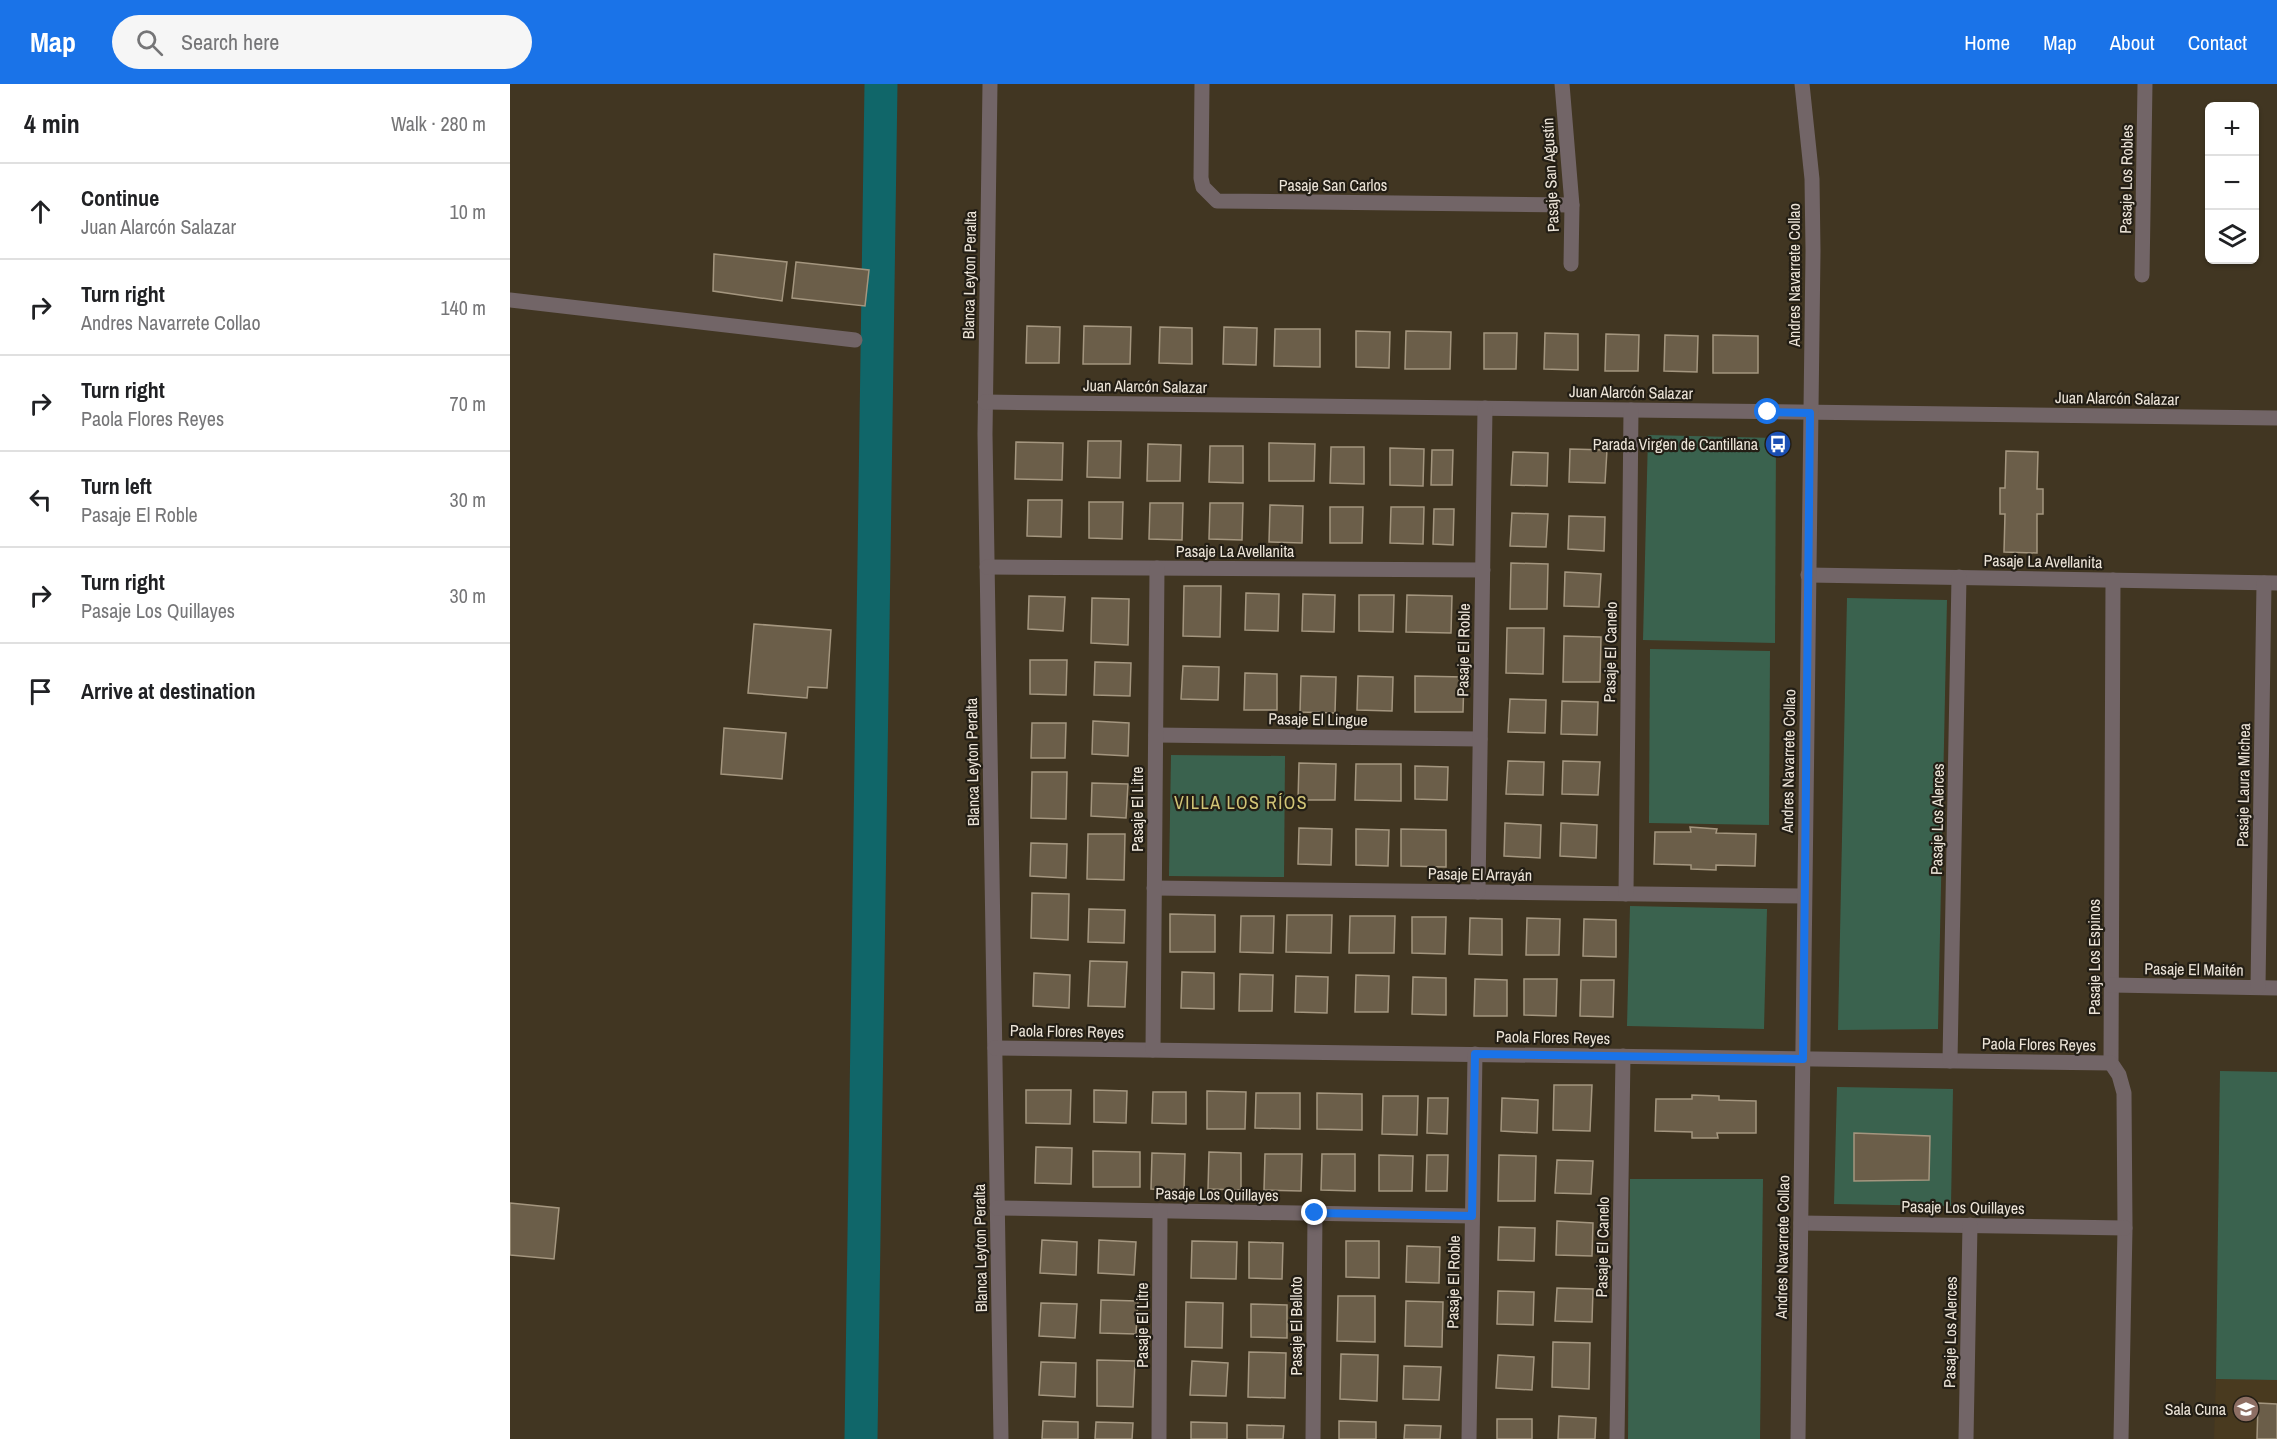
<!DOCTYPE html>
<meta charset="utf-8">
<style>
:root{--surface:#fff;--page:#f6f6f6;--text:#202124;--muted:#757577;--line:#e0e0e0;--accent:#1a73e8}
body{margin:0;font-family:"Archivo Narrow",sans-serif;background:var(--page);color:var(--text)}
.controls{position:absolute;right:18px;top:18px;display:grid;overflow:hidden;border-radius:9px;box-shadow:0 2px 4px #0004}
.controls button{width:54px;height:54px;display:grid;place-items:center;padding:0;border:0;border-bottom:2px solid var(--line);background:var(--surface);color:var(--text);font:30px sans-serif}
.stop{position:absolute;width:18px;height:18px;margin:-14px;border:4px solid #1a73e8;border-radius:50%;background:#fff}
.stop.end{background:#1a73e8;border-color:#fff;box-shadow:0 2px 6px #0008}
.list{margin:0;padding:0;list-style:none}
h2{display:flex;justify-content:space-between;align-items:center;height:78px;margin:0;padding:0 24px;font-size:26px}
h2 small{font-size:20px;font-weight:400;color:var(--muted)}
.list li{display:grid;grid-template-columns:39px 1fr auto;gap:18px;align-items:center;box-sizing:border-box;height:96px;padding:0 24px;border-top:2px solid var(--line)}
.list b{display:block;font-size:22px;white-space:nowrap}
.list p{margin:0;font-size:20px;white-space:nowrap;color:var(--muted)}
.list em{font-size:20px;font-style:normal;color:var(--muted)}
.icon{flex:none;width:33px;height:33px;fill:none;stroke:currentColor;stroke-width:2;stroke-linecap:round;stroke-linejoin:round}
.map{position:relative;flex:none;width:1767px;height:1355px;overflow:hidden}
header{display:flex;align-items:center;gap:36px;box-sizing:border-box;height:84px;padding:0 30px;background:var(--accent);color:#fff}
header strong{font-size:28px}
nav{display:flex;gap:33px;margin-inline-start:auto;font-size:21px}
.search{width:420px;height:54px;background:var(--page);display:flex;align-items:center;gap:15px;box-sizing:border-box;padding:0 21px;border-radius:33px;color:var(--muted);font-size:22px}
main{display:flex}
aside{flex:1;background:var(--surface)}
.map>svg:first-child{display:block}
.built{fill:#493a1f}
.green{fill:#3a624e}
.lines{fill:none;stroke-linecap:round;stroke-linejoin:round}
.canal{stroke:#106669;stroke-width:33}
.building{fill:#6b5e49;stroke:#a4967f;stroke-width:1.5}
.minor{stroke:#726567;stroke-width:15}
.route{stroke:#1a73e8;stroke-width:8}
.labels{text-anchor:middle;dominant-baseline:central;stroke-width:4.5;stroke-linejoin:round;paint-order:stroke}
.street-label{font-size:16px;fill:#ece4d8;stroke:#231e15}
.poi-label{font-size:16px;fill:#ece4d8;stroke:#231e15;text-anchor:end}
.neighbourhood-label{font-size:18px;letter-spacing:1.5px;fill:#d1c476;stroke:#231e15}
</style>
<header>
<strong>Map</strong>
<div class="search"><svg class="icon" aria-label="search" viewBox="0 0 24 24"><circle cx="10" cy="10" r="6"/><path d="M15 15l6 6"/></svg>Search here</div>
<nav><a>Home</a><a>Map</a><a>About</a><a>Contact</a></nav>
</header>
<main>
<aside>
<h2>4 min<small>Walk · 280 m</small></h2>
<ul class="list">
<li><svg class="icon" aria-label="ahead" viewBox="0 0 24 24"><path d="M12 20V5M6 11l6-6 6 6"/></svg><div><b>Continue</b><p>Juan Alarcón Salazar</p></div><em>10 m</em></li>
<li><svg class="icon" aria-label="right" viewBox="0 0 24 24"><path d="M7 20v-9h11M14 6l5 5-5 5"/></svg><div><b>Turn right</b><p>Andres Navarrete Collao</p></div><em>140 m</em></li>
<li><svg class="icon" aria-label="right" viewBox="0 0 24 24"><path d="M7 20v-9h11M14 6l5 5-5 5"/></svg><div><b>Turn right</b><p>Paola Flores Reyes</p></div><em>70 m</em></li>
<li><svg class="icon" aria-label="left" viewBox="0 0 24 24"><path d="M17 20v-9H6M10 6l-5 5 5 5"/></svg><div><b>Turn left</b><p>Pasaje El Roble</p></div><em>30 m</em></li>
<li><svg class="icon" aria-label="right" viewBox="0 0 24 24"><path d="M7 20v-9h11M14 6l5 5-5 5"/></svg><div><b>Turn right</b><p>Pasaje Los Quillayes</p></div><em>30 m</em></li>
<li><svg class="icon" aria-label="arrive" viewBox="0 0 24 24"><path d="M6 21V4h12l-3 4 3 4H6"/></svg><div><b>Arrive at destination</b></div></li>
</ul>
</aside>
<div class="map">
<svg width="1767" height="1355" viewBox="0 0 1767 1355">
<rect width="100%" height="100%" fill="#413622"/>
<!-- built -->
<polygon class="built" points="1706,1295 1767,1296 1767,1355 1704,1355"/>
<!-- green -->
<g class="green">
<polygon points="1138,351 1266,354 1265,559 1133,556"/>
<polygon points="1337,514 1437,516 1428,945 1328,946"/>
<polygon points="1140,565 1260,567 1259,741 1139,739"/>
<polygon points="661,671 775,672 774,793 659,792"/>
<polygon points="1120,822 1257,825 1254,945 1117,942"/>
<polygon points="1710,987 1767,988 1767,1296 1706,1295"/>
<polygon points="1327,1003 1443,1005 1441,1122 1324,1120"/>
<polygon points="1120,1095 1253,1095 1250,1355 1118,1355"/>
</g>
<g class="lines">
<!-- canal -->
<polyline class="canal" points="351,1355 371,0"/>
</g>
<!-- building -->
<g class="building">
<polygon points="204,170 277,178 272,217 203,207"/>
<polygon points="286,178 359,186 355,222 282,214"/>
<polygon points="517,242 550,243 549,279 516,279"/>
<polygon points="574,242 621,243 620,280 573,280"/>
<polygon points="650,243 682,244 682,280 649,279"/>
<polygon points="714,243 747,244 746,281 713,280"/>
<polygon points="765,245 810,245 810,283 764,282"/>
<polygon points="846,247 880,248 879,284 846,283"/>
<polygon points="896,247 941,248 940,285 895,285"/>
<polygon points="974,249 1007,249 1006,285 974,285"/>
<polygon points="1035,249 1068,250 1068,286 1034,285"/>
<polygon points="1096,250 1129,251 1128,287 1095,287"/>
<polygon points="1155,251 1188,252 1187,288 1154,287"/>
<polygon points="1203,251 1248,252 1248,289 1203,289"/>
<polygon points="578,357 611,357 610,394 577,393"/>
<polygon points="506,358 553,359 552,396 505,395"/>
<polygon points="759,359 805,360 804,397 759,397"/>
<polygon points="638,360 671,361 670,397 637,397"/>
<polygon points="700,362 733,362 733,399 699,398"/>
<polygon points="821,363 854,363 854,400 820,399"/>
<polygon points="880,364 914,365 913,402 880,401"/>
<polygon points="1060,365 1097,366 1095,399 1059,398"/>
<polygon points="922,366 943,366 942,401 921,401"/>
<polygon points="1496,367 1528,368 1527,405 1533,405 1533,430 1527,430 1527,469 1494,468 1495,430 1490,430 1490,404 1495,404"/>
<polygon points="1003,368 1038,369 1037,402 1001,401"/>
<polygon points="518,416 552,416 551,453 517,452"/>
<polygon points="579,418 613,418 612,455 579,454"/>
<polygon points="640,419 673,419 672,456 639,455"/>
<polygon points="700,419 733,419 732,456 699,455"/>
<polygon points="760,421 793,422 792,459 759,458"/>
<polygon points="820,423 853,423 852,459 820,459"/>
<polygon points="881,423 914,423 913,460 880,459"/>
<polygon points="924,425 944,425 943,461 923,460"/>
<polygon points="1002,429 1038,430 1036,463 1000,462"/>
<polygon points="1059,432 1095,433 1094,467 1058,465"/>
<polygon points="1001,479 1038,480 1037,525 1000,525"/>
<polygon points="1055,488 1091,490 1089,523 1054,522"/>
<polygon points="674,502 711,502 710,553 673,552"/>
<polygon points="736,509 769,510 768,547 735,546"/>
<polygon points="793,510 825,511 824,548 792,547"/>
<polygon points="849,511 884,511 883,548 849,547"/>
<polygon points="897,511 942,512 941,549 896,548"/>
<polygon points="519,512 555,513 553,547 518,545"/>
<polygon points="582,514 619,515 618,561 581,559"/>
<polygon points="244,540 321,546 317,604 298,603 297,614 238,609"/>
<polygon points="997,544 1034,544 1033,590 996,589"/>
<polygon points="1054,552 1091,553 1090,598 1053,598"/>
<polygon points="520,576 557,576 556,611 520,610"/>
<polygon points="585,578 621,579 620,612 584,611"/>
<polygon points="673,582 709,583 708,616 671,615"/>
<polygon points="735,589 767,590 767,626 734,626"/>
<polygon points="791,592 826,593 825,629 790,628"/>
<polygon points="848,592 883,593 882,627 847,626"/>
<polygon points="905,592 954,593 953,628 905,628"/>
<polygon points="1000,615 1036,616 1035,649 998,648"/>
<polygon points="1052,617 1088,618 1087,651 1051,650"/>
<polygon points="583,637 619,639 618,672 582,670"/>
<polygon points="522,639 556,639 555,674 521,674"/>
<polygon points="214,644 276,649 272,695 211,690"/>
<polygon points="998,677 1034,678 1033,711 996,710"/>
<polygon points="1053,677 1090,678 1088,711 1052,710"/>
<polygon points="789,679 826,680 825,716 788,716"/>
<polygon points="846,680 891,680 891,717 845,716"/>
<polygon points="905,682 938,683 937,716 905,715"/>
<polygon points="522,688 557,688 556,735 521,734"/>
<polygon points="582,699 618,700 616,734 581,732"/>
<polygon points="995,739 1031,741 1030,774 994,772"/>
<polygon points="1051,739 1087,741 1086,774 1050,772"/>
<polygon points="1180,743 1207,745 1206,749 1246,750 1245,782 1206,781 1206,786 1181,785 1181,781 1144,780 1145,748 1181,748"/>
<polygon points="789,744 822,745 821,781 788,780"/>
<polygon points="846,745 879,746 878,782 846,781"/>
<polygon points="891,745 936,746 936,783 891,782"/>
<polygon points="578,750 615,750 614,796 577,795"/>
<polygon points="521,759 557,760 556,794 520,792"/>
<polygon points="522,809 559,810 558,856 521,854"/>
<polygon points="579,825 615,826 614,859 578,858"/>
<polygon points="660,830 705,831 705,868 660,868"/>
<polygon points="777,831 822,831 821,869 776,868"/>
<polygon points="731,832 764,832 763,869 730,868"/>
<polygon points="840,832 885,832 884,869 839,869"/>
<polygon points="902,833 936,833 935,870 902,869"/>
<polygon points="960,834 992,835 992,871 959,870"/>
<polygon points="1017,834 1050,835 1049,871 1016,871"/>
<polygon points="1074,835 1106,836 1106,873 1073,872"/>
<polygon points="580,877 617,878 615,923 578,922"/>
<polygon points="672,888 704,889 704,925 671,924"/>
<polygon points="524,889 560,891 559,924 523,922"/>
<polygon points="730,890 763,891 762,927 729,927"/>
<polygon points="846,891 879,892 878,928 845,928"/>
<polygon points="786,892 818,893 817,929 785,928"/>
<polygon points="903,893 936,894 936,931 902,930"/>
<polygon points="965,895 997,896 997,932 964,932"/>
<polygon points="1014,895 1047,895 1046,932 1014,931"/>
<polygon points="1071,896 1104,896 1103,933 1070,932"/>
<polygon points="1044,1001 1082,1001 1080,1047 1043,1046"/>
<polygon points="516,1006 561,1006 560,1040 516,1039"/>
<polygon points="584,1006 617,1007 616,1039 584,1038"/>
<polygon points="697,1007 736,1008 735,1045 697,1045"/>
<polygon points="643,1008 676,1008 676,1040 642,1039"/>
<polygon points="746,1009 790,1009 790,1045 745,1044"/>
<polygon points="807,1009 852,1010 852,1046 807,1045"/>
<polygon points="1182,1011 1209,1012 1209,1016 1246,1017 1246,1049 1207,1049 1208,1054 1182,1054 1182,1048 1145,1047 1146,1015 1182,1015"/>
<polygon points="873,1012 908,1012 907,1051 872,1050"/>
<polygon points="918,1014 938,1014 937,1050 917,1049"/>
<polygon points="992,1014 1028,1016 1027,1049 991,1047"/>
<polygon points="1344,1049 1420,1052 1419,1096 1344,1097"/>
<polygon points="526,1063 562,1064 561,1100 525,1099"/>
<polygon points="583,1067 630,1068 630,1103 583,1103"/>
<polygon points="699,1068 731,1069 731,1106 698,1105"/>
<polygon points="642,1069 675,1070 674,1106 641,1105"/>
<polygon points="755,1070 792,1070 791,1107 754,1106"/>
<polygon points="812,1070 845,1070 845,1107 811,1106"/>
<polygon points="869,1071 903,1072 902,1107 869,1107"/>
<polygon points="917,1071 938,1071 937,1107 916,1107"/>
<polygon points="989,1071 1026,1072 1025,1117 988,1117"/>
<polygon points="1047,1076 1083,1077 1081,1110 1045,1109"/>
<polygon points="0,1119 49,1124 44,1175 0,1171"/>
<polygon points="1047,1137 1083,1139 1082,1172 1046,1171"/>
<polygon points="989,1143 1025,1144 1024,1177 988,1176"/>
<polygon points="532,1156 567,1158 566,1191 530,1189"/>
<polygon points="589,1156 626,1158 624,1191 588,1189"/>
<polygon points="682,1157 727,1158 726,1195 681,1194"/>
<polygon points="836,1157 869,1157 869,1194 836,1193"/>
<polygon points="739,1158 773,1159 772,1195 739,1194"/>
<polygon points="897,1162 930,1163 929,1199 896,1198"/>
<polygon points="1047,1204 1083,1205 1082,1238 1045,1237"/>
<polygon points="988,1207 1024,1208 1023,1241 987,1240"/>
<polygon points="828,1212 865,1212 865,1258 827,1257"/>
<polygon points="591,1216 628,1217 626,1250 590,1249"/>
<polygon points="896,1217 933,1218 932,1263 895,1262"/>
<polygon points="676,1218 713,1219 712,1264 675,1263"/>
<polygon points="531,1219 567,1220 565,1254 529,1252"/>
<polygon points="741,1220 777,1221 777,1254 741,1253"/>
<polygon points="1043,1258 1080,1259 1079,1305 1042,1303"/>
<polygon points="739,1268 776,1269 775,1314 738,1313"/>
<polygon points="831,1270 868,1271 867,1317 830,1315"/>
<polygon points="988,1271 1024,1273 1022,1306 986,1304"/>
<polygon points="587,1276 625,1277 623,1323 587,1322"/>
<polygon points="682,1277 718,1279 716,1312 680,1311"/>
<polygon points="531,1278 566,1279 565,1313 529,1311"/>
<polygon points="894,1282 931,1283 929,1316 893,1315"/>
<polygon points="1748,1319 1767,1320 1767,1355 1747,1355"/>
<polygon points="1049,1332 1086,1334 1085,1355 1048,1355"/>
<rect x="987" y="1335" width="35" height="20"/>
<polygon points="533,1337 568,1338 568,1355 532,1355"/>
<polygon points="829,1337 866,1338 866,1355 829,1355"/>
<polygon points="586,1338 623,1339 622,1355 585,1355"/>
<polygon points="681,1338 717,1339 717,1355 681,1355"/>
<polygon points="737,1341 774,1342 773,1355 737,1355"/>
<polygon points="895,1341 931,1342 930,1355 894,1355"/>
</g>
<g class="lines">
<!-- minor -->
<g class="minor">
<polyline points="480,0 475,350 491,1355"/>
<polyline points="692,0 691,94 693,103 707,117 1062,121"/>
<polyline points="1052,0 1062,121 1061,180"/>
<polyline points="1632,191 1635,0"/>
<polyline points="0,216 345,256"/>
<polyline points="475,318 1767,334"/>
<polyline points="477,483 973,486"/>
<polyline points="1298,491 1767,499"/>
<polyline points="1603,496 1601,979 1609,991 1614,1009 1615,1144 1611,1355"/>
<polyline points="646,651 970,655"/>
<polyline points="644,804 1294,812"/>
<polyline points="968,808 975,324"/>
<polyline points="1116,810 1121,326"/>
<polyline points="1601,901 1767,904"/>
<polyline points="1748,903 1754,499"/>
<polyline points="485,964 1601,979"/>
<polyline points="643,966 647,484"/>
<polyline points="1440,977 1449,493"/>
<polyline points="487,1124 962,1132"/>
<polyline points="1291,1139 1615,1144"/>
<polyline points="649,1355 650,1127"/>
<polyline points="803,1355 805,1129"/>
<polyline points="959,1355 965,970"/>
<polyline points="1107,1355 1113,972"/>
<polyline points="1288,1355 1303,167 1302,95 1292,0"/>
<polyline points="1456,1355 1460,1141"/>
</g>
</g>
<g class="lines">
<!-- route -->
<polyline class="route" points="805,1129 962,1132 965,970 1293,975 1300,329 1258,328"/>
</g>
<!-- icons -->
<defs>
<symbol id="bus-disc" viewBox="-11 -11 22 22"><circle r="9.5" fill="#1a4fb4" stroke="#231e15"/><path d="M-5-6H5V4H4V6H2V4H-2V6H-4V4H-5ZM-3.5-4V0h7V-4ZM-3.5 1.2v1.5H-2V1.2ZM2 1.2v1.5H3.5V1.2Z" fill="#fff"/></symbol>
<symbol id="school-disc" viewBox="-11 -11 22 22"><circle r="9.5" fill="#8d6e63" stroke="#231e15"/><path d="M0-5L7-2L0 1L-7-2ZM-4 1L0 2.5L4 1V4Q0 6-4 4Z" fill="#fff"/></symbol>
</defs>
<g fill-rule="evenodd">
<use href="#bus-disc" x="1253" y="345" width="30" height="30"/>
<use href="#school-disc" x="1721" y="1310" width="30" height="30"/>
</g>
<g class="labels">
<!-- street labels -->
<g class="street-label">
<text transform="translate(1040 91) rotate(-93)">Pasaje San Agustín</text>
<text transform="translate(1616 95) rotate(-89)">Pasaje Los Robles</text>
<text x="823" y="101">Pasaje San Carlos</text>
<text transform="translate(459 191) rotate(-89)">Blanca Leyton Peralta</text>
<text transform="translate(1284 191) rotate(-90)">Andres Navarrete Collao</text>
<text transform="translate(635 302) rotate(1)">Juan Alarcón Salazar</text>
<text transform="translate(1121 308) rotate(1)">Juan Alarcón Salazar</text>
<text transform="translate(1607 314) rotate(1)">Juan Alarcón Salazar</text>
<text x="725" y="467">Pasaje La Avellanita</text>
<text transform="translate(1533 477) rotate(1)">Pasaje La Avellanita</text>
<text transform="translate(953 566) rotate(-89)">Pasaje El Roble</text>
<text transform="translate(1100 568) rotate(-89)">Pasaje El Canelo</text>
<text transform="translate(808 635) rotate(1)">Pasaje El Lingue</text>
<text transform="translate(1278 677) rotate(-89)">Andres Navarrete Collao</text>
<text transform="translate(462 678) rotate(-91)">Blanca Leyton Peralta</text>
<text transform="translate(1733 701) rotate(-89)">Pasaje Laura Michea</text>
<text transform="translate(627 725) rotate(-90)">Pasaje El Litre</text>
<text transform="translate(1427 735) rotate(-89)">Pasaje Los Alerces</text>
<text transform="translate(970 790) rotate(1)">Pasaje El Arrayán</text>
<text transform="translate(1584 873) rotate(-90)">Pasaje Los Espinos</text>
<text transform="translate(1684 885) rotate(1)">Pasaje El Maitén</text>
<text transform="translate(557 947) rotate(1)">Paola Flores Reyes</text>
<text transform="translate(1043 953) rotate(1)">Paola Flores Reyes</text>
<text transform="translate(1529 960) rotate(1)">Paola Flores Reyes</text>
<text transform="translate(707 1110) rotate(1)">Pasaje Los Quillayes</text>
<text transform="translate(1453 1123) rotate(1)">Pasaje Los Quillayes</text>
<text transform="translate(1092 1163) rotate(-89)">Pasaje El Canelo</text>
<text transform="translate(1272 1163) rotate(-89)">Andres Navarrete Collao</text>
<text transform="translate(470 1164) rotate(-91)">Blanca Leyton Peralta</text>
<text transform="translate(943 1198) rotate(-89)">Pasaje El Roble</text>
<text transform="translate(632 1241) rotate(-90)">Pasaje El Litre</text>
<text transform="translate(786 1242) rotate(-90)">Pasaje El Belloto</text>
<text transform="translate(1440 1248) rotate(-89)">Pasaje Los Alerces</text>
</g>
<!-- poi labels -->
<g class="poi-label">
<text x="1248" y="360">Parada Virgen de Cantillana</text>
<text x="1716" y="1325">Sala Cuna</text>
</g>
<!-- neighbourhood labels -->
<g class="neighbourhood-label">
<text x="731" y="718">VILLA LOS RÍOS</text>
</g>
</g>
</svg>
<div class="controls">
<button>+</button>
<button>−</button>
<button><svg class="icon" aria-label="layers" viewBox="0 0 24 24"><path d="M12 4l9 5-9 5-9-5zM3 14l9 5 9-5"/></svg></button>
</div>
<div class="stop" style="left:1258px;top:328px"></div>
<div class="stop end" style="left:805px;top:1129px"></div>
</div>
</main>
